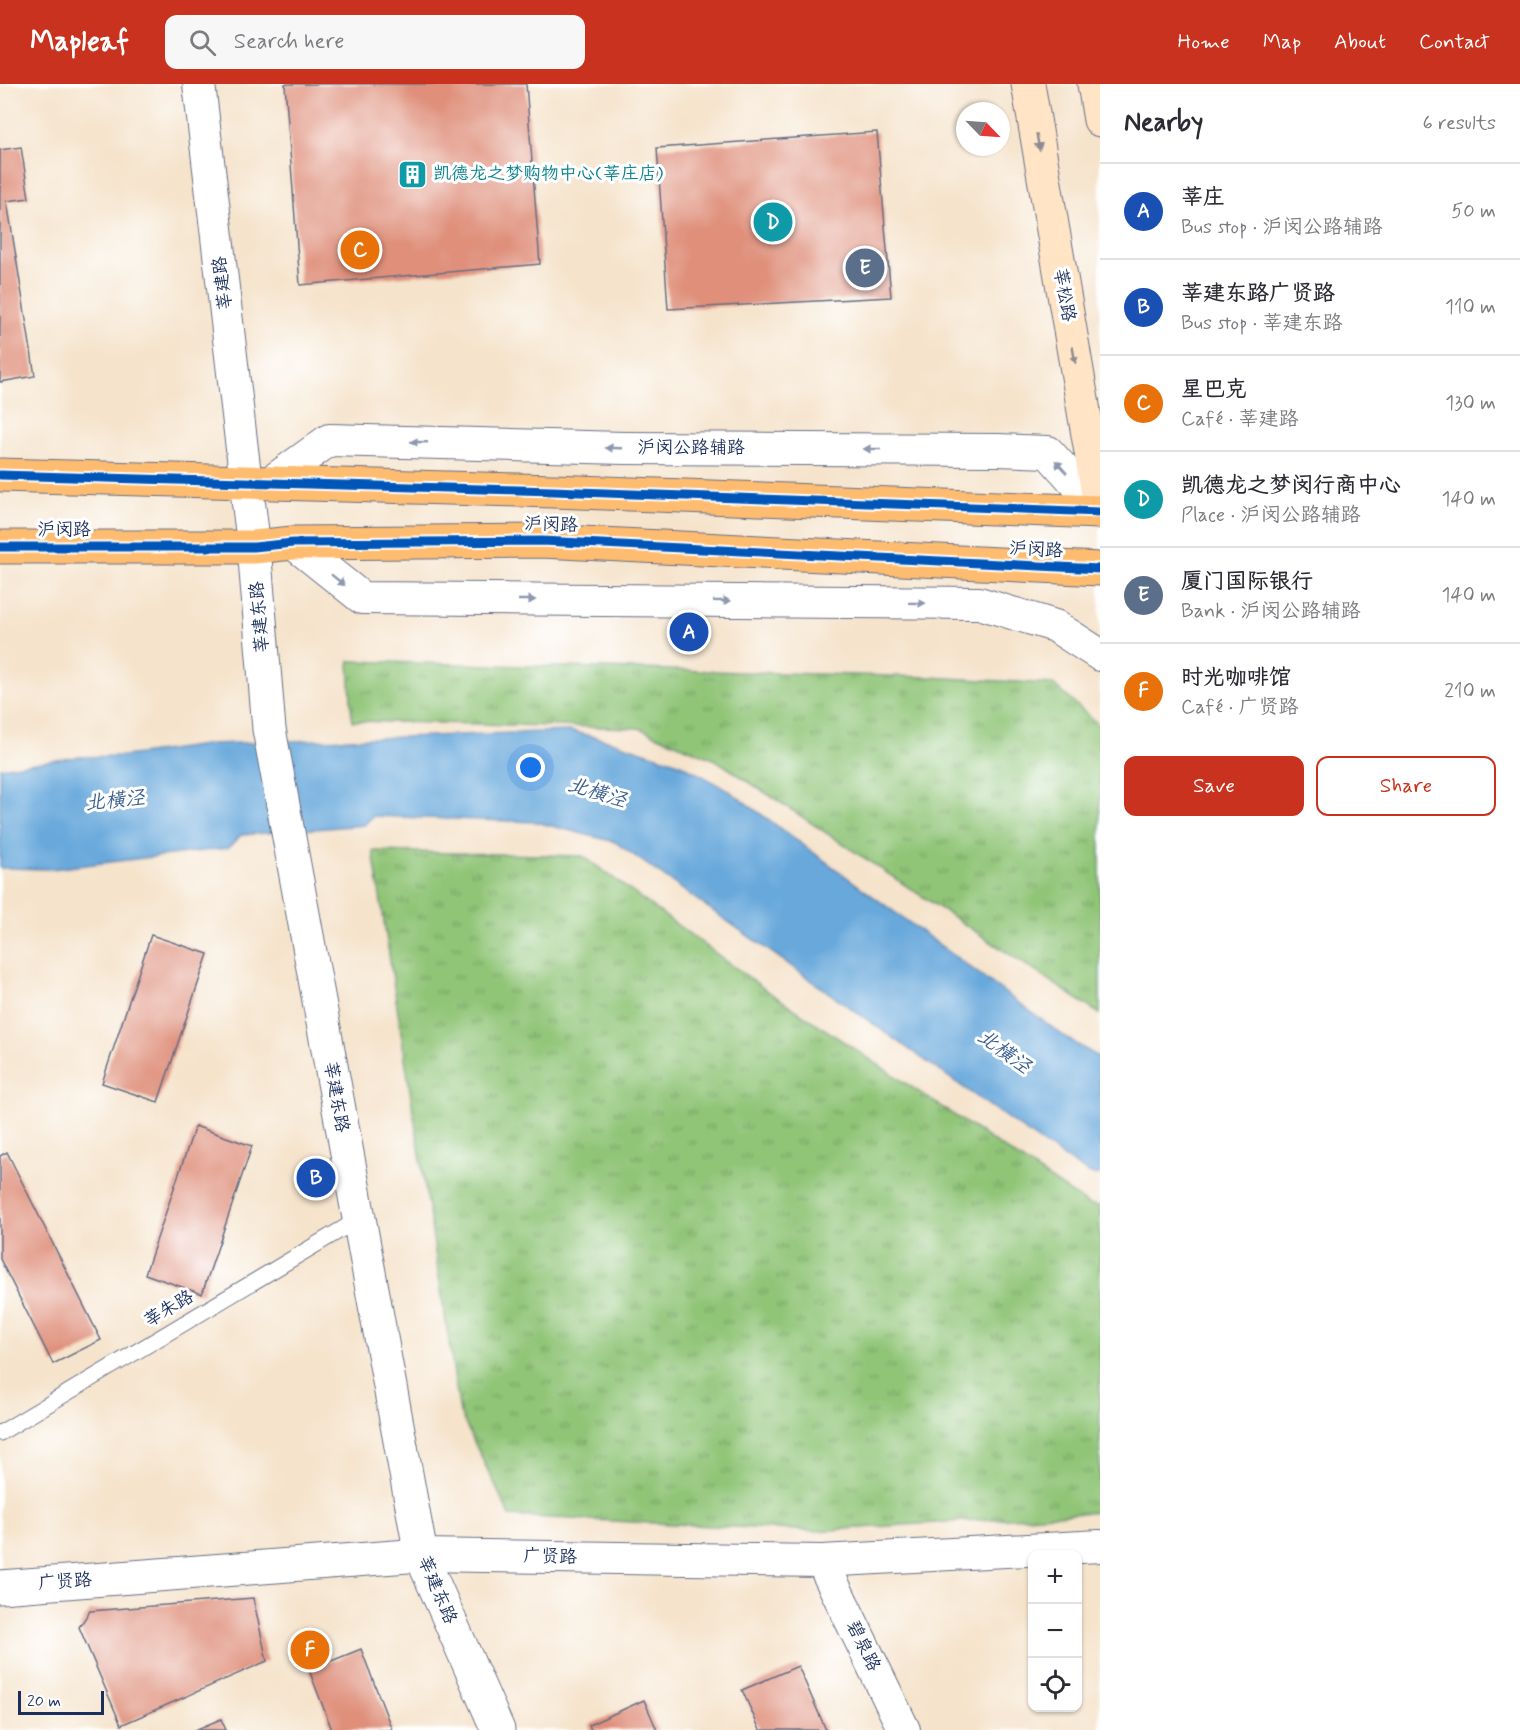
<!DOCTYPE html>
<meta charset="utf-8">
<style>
:root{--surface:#fff;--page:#f7f7f7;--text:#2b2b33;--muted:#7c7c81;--line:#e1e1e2;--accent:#c8321e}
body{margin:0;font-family:Mynerve,"LXGW WenKai TC",sans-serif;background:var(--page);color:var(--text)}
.controls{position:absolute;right:18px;bottom:18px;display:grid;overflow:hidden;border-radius:12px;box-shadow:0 2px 4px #0004}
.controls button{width:54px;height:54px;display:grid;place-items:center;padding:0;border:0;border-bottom:2px solid var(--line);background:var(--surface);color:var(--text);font:30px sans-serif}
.compass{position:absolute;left:956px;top:18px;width:54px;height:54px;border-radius:50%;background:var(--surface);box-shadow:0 2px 4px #0004;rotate:115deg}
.scale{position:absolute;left:18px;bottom:15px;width:86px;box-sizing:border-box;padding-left:6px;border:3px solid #1b2f5e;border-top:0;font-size:16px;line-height:21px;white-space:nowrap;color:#1b2f5e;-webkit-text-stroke:4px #fff;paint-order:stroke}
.you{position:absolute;left:531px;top:684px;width:21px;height:21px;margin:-15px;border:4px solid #fff;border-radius:50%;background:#1a73e8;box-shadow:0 0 0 9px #1a73e833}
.badge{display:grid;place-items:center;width:39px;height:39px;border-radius:50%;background:var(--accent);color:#fff;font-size:20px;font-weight:700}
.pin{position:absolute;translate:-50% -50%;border:3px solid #fff;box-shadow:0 2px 6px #0006}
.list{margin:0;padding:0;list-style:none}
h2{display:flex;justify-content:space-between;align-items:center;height:78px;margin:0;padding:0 24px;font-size:26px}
h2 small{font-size:20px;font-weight:400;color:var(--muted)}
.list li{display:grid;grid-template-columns:39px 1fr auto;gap:18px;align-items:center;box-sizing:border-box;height:96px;padding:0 24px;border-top:2px solid var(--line)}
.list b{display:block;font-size:22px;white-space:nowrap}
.list p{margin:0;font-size:20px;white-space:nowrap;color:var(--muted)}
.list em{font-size:20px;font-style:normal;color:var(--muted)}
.actions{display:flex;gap:12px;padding:18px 24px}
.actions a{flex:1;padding:14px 0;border:2px solid var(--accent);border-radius:12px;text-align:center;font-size:21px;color:var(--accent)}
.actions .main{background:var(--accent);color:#fff}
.icon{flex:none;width:33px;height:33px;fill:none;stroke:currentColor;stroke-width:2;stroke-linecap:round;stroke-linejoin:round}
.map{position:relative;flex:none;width:1100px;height:1646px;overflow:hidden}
header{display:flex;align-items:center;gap:36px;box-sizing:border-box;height:84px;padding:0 30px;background:var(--accent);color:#fff}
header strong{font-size:28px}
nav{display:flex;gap:33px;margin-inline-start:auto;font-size:21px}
.search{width:420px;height:54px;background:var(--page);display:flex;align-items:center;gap:15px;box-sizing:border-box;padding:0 21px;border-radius:12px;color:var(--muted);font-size:22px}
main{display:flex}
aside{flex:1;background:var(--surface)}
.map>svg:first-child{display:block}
.grass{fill:url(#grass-tufts);stroke:#567a6a;stroke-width:1.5}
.water{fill:#68a8db;stroke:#426c9c;stroke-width:1.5}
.building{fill:#df8f7a}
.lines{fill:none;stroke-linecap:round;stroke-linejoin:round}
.service-casing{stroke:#676e84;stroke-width:17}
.minor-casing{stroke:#676e84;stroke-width:34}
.tertiary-casing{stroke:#676e84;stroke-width:35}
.secondary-casing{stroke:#676e84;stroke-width:35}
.trunk-casing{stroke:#676e84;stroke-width:35}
.service{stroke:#fff;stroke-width:15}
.minor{stroke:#fff;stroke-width:32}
.tertiary{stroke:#fff;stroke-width:33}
.secondary{stroke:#ffe4c6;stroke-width:33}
.trunk{stroke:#febc70;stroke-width:33}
.cycleway-casing{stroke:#fff;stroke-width:13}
.cycleway{stroke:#0057b8;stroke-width:9}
.oneway{fill:#8d8a92}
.oneway2{fill:#8d97ae}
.labels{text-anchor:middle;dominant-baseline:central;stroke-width:6;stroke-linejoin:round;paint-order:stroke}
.culture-label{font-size:18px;fill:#0d838f;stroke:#fff;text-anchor:start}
.street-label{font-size:18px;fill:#1b2f5e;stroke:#fff}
.water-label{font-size:20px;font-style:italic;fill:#3a5f90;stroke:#fff}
</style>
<header>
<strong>Mapleaf</strong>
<div class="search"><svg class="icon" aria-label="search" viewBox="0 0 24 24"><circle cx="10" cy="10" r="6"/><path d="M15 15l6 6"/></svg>Search here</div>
<nav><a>Home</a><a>Map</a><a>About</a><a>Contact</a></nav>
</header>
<main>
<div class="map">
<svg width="1100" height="1646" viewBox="0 0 1100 1646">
<defs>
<pattern id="grass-tufts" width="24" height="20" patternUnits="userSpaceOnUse" patternTransform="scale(1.5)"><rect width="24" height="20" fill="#90c577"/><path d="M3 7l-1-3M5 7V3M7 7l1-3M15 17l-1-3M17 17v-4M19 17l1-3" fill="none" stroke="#75a065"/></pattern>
</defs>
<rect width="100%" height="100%" fill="#fff"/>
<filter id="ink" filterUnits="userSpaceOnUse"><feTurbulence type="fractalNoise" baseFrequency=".0167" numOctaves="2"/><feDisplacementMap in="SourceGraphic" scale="12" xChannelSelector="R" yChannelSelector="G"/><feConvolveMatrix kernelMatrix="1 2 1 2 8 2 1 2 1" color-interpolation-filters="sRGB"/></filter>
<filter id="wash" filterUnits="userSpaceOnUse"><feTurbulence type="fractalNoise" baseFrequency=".008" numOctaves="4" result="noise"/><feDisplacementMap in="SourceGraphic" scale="24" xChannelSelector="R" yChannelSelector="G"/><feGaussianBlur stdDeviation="1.35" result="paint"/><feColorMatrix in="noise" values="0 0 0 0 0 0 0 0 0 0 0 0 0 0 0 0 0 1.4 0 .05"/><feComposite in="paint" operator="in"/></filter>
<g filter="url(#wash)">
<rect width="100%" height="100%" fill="#f5e3cb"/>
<!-- grass -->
<g class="grass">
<polygon points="349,577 929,593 1053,600 1100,642 1100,930 716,676 639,644 352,637"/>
<polygon points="373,767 583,772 766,906 1089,1121 1100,1122 1100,1428 815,1447 510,1432 460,1329"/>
</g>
<!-- water -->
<polygon class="water" points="570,647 611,657 679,679 728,706 1068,955 1100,974 1100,1091 1088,1089 1045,1061 615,758 536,738 373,732 364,741 241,751 228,764 52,785 0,784 0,684 78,673 125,672 212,660"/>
<g id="blocks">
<!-- building -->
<g class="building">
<polygon points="285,0 526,0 540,180 300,201"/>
<polygon points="877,48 891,213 668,225 657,64"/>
<polygon points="21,63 29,114 7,117 35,292 0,298 0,66"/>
<polygon points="151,851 208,870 158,1018 102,999"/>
<polygon points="195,1042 252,1062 202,1210 145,1190"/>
<polygon points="7,1068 101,1256 53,1280 0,1175 0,1072"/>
<polygon points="253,1514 267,1577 121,1641 79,1543 90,1527"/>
<polygon points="361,1565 392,1646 332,1646 309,1586"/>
<polygon points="798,1582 826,1646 760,1646 742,1606"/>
<polygon points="644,1616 657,1646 591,1646 589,1641"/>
<polygon points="221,1635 226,1646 195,1646"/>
</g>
</g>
</g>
<g filter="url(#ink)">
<use href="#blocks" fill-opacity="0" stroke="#676e84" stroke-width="1.5"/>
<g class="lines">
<defs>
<polyline id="service" points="0,1349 359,1135"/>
<g id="minor">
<polyline points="199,0 246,399"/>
<polyline points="271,398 329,356 624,364 998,366 1048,368 1100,426"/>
<polyline points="293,459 362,514 979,519 1055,542 1100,571"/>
<polyline points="421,1471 822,1477 1100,1462"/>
<polyline points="822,1477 904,1646"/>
</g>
<g id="tertiary">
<polyline points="246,399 254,463 269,645 421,1471 498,1646"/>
<polyline points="0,1503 421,1471"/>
</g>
<g id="secondary">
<polyline points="1028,0 1100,421"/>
<polyline points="1094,0 1100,36"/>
</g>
<g id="trunk">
<polyline points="0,391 553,407 1100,428"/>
<polyline points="0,463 254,463 293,459 542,457 1100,485"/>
</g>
</defs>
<!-- service casing -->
<use href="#service" class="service-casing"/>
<!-- minor casing -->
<use href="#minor" class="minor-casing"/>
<!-- tertiary casing -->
<use href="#tertiary" class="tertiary-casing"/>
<!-- secondary casing -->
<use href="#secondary" class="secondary-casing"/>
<!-- trunk casing -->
<use href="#trunk" class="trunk-casing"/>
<!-- service -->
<use href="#service" class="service"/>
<!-- minor -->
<use href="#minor" class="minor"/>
<!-- tertiary -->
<use href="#tertiary" class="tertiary"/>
<!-- secondary -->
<use href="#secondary" class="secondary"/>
<!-- trunk -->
<use href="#trunk" class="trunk"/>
<defs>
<g id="cycleway">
<polyline points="0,391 553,407 1100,428"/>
<polyline points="0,463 254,463 293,459 542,457 1100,485"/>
</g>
</defs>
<!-- cycleway casing -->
<use href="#cycleway" class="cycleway-casing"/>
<!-- cycleway -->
<use href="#cycleway" class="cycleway"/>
</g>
<!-- one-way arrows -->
<defs><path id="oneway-solid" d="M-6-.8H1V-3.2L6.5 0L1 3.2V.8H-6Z" transform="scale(1.5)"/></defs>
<g class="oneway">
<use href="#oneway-solid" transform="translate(1038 58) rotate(80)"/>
<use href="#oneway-solid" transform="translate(1074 271) rotate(80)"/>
</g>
<g class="oneway2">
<use href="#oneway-solid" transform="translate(419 358) rotate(-178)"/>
<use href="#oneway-solid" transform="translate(614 364) rotate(-178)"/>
<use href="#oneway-solid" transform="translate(872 365) rotate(-180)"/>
<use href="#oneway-solid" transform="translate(1061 383) rotate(-132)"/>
<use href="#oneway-solid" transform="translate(338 496) rotate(39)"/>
<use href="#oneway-solid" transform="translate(527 516)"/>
<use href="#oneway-solid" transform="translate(722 517) rotate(1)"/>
<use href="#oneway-solid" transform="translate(917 519) rotate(1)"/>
</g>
</g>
<!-- icons -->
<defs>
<symbol id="building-square" viewBox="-11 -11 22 22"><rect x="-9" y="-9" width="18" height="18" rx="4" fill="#0f9aa8" stroke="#fff"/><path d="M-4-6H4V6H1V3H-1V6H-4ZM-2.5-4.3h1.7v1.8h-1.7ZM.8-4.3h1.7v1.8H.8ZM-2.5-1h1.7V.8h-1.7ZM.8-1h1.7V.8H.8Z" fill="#fff"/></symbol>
</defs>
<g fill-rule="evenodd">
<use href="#building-square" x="396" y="74" width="33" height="33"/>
</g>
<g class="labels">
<!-- culture labels -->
<g class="culture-label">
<text x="433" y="90">凯德龙之梦购物中心(莘庄店)</text>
</g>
<!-- street labels -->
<g class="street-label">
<text transform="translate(223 199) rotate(-97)">莘建路</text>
<text transform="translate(1064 211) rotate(80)">莘松路</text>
<text x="691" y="364">沪闵公路辅路</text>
<text transform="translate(551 441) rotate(2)">沪闵路</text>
<text x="64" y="446">沪闵路</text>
<text transform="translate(1036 466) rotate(3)">沪闵路</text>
<text transform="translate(260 533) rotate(-95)">莘建东路</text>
<text transform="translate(336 1013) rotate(80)">莘建东路</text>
<text transform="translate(169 1225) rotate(-31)">莘朱路</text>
<text transform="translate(550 1473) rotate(1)">广贤路</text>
<text transform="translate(65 1498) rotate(-4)">广贤路</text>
<text transform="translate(437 1506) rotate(67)">莘建东路</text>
<text transform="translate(863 1562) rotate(64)">碧泉路</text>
</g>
<!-- water labels -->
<g class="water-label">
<text transform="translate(597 709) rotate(17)">北横泾</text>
<text transform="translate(115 717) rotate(-6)">北横泾</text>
<text transform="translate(1004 968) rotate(36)">北横泾</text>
</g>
</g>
</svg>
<div class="controls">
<button>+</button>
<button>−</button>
<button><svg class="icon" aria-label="locate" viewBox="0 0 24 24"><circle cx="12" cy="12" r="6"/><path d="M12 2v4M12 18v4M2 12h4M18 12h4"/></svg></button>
</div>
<svg class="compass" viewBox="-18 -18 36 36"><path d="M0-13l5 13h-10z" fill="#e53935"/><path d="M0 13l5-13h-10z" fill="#7c7c81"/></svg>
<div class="scale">20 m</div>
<div class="you"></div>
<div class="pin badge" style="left:689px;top:548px;background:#1a4fb4">A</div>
<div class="pin badge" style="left:316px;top:1094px;background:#1a4fb4">B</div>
<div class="pin badge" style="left:360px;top:166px;background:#e8710a">C</div>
<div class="pin badge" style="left:773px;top:138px;background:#0f9aa8">D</div>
<div class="pin badge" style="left:865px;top:184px;background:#5c6f8a">E</div>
<div class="pin badge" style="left:310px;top:1566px;background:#e8710a">F</div>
</div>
<aside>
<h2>Nearby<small>6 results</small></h2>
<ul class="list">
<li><span class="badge" style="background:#1a4fb4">A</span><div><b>莘庄</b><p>Bus stop · 沪闵公路辅路</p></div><em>50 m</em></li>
<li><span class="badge" style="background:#1a4fb4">B</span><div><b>莘建东路广贤路</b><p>Bus stop · 莘建东路</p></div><em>110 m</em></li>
<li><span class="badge" style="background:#e8710a">C</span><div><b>星巴克</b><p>Café · 莘建路</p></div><em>130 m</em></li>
<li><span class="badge" style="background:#0f9aa8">D</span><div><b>凯德龙之梦闵行商中心</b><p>Place · 沪闵公路辅路</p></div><em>140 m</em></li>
<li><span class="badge" style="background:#5c6f8a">E</span><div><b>厦门国际银行</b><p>Bank · 沪闵公路辅路</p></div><em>140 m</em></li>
<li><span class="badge" style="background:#e8710a">F</span><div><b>时光咖啡馆</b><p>Café · 广贤路</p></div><em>210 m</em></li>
</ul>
<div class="actions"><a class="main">Save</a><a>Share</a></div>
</aside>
</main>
